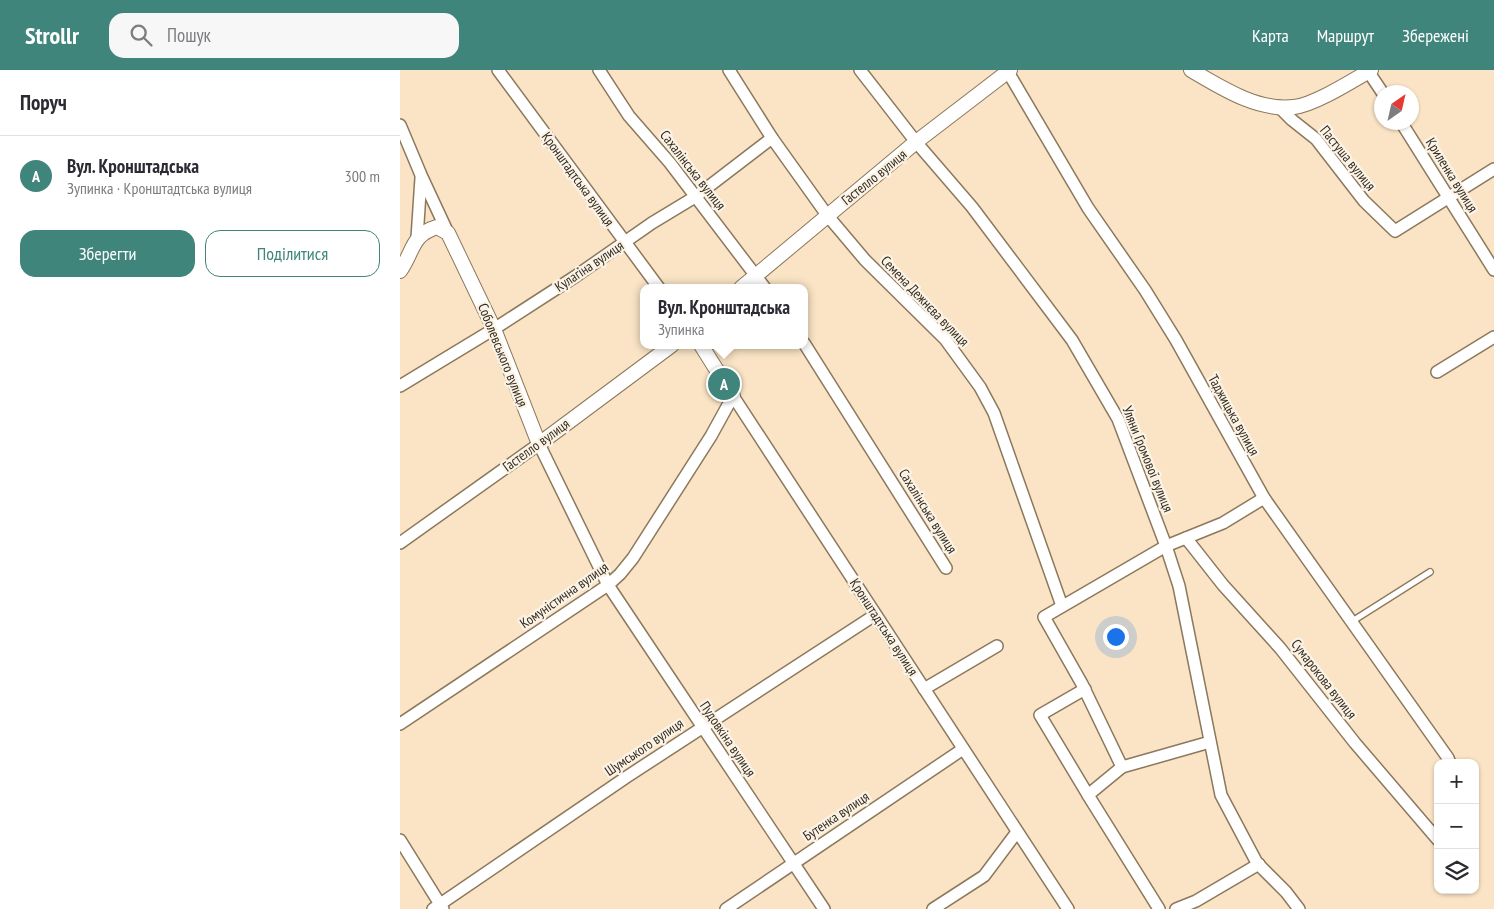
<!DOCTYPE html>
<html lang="uk">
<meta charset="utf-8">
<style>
:root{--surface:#fff;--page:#f7f7f7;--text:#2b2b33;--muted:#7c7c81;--line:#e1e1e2;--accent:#3f857b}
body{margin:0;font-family:"PT Sans Narrow",sans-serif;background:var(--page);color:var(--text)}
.controls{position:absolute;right:15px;bottom:15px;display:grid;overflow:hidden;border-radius:10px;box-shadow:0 1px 4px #0004}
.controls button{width:45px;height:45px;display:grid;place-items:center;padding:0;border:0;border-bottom:1px solid var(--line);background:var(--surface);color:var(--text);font:25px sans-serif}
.compass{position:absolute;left:974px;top:15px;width:45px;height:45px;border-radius:50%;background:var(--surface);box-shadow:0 1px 4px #0004;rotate:34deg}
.you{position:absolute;left:715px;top:566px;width:18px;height:18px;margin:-12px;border:4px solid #fff;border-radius:50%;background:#1a73e8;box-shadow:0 0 0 8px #1a73e833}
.badge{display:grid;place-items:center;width:32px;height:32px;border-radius:50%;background:var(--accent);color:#fff;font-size:16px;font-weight:700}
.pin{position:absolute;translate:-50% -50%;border:2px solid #fff;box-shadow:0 1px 5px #0006}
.popup{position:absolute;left:240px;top:214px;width:168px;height:65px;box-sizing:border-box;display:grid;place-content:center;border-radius:10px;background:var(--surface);filter:drop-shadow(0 1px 4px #0005);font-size:16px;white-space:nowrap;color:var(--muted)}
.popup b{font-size:19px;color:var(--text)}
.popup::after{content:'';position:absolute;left:50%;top:100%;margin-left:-10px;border:10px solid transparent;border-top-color:var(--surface)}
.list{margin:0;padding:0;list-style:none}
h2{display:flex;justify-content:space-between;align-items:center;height:65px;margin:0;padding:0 20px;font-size:21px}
h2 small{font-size:16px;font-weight:400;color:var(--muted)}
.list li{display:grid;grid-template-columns:32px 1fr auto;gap:15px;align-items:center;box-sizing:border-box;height:80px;padding:0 20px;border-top:1px solid var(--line)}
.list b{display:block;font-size:19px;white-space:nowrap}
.list p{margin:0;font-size:16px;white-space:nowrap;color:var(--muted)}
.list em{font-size:16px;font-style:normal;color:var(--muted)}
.actions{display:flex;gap:10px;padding:15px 20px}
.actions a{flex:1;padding:11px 0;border:1px solid var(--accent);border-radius:15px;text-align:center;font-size:18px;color:var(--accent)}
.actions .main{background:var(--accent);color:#fff}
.icon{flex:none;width:28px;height:28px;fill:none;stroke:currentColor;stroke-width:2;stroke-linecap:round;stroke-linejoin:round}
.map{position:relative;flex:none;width:1094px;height:839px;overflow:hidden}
header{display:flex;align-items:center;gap:30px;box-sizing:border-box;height:70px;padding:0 25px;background:var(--accent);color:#fff}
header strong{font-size:24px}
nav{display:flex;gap:28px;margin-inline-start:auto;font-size:18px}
.search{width:350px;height:45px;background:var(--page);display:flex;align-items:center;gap:12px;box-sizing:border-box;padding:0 18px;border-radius:15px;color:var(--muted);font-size:19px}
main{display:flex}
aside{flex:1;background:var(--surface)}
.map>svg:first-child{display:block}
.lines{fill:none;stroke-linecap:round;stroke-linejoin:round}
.service-casing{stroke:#8c785c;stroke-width:8}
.minor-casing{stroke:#8c785c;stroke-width:14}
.tertiary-casing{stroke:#8c785c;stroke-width:16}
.service{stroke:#fff;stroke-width:5.5}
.minor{stroke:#fff;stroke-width:11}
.tertiary{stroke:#fff;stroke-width:14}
.labels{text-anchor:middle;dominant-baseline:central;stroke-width:4.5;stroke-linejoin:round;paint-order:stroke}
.street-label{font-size:14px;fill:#342c20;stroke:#fcf3e7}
</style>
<header>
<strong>Strollr</strong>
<div class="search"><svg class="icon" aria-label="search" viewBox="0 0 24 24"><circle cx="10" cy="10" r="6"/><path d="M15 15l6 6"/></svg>Пошук</div>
<nav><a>Карта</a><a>Маршрут</a><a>Збережені</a></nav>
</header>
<main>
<aside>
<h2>Поруч<small></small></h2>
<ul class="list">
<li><span class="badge">A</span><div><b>Вул. Кронштадська</b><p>Зупинка · Кронштадтська вулиця</p></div><em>300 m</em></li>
</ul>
<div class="actions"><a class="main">Зберегти</a><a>Поділитися</a></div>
</aside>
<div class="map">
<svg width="1094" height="839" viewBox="0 0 1094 839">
<rect width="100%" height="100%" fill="#fae4c5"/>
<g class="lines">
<defs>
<polyline id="service" points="951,552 1030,502"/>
<g id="minor">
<polyline points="98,0 259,218"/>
<polyline points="199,0 229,46 270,93 365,218"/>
<polyline points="329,0 372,68 427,145 465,190 545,269 580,317 594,343 662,536"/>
<polyline points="460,0 516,72 572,137 672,270 718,349 766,476 779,516 821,725 857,793 886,822 899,839"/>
<polyline points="968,1 982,22"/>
<polyline points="608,2 688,138 745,220 776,270 864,428 1048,688 1050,693"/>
<polyline points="878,36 892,50 916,69 964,131 995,161 1094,99"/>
<polyline points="1001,52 1094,200"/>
<polyline points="0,55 21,105 48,163"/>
<polyline points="17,168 21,108"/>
<polyline points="404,273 546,498"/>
<polyline points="1037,302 1094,267"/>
<polyline points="0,316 94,259 176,206 252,153 295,127 372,68"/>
<polyline points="786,468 823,515 880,578 955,673 1038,770"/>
<polyline points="0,473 139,374 208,515 424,839"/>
<polyline points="524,619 597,576"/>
<polyline points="685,619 640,645 688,725"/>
<polyline points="0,654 208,515 220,504 233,488 311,366 333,326 668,839"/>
<polyline points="722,697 682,614 644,547 766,476 823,453 864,428"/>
<polyline points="0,770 43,839"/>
<polyline points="33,839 228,706 475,545"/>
<polyline points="326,839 563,679"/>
<polyline points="533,839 584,806 617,762"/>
<polyline points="759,839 688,725 722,697 810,672"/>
<polyline points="776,839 796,831 859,794"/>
</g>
<g id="tertiary">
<path d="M791 0C822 18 857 41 894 37 914 35 952 11 971 0"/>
<path d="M0 201C14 181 11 165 37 157L48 163 94 259 139 374 272 275"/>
<polyline points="341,218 516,72 610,0"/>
<polyline points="301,275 333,326"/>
</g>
</defs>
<!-- service casing -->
<use href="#service" class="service-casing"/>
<!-- minor casing -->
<use href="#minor" class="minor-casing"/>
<!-- tertiary casing -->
<use href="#tertiary" class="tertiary-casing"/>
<!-- service -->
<use href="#service" class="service"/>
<!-- minor -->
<use href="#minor" class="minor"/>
<!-- tertiary -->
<use href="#tertiary" class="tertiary"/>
</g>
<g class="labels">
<!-- street labels -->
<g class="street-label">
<text transform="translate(948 88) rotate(51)">Пастуша вулиця</text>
<text transform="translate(293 100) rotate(52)">Сахалінська вулиця</text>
<text transform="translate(1052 105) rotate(58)">Криленка вулиця</text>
<text transform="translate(474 107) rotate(-39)">Гастелло вулиця</text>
<text transform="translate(178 109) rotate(54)">Кронштадтська вулиця</text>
<text transform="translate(189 196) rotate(-34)">Кулагіна вулиця</text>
<text transform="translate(525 231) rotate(46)">Семена Дежнєва вулиця</text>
<text transform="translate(103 285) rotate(68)">Соболевського вулиця</text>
<text transform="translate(834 345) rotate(61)">Таджицька вулиця</text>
<text transform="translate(136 375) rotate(-36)">Гастелло вулиця</text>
<text transform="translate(748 389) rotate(68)">Уляни Громової вулиця</text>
<text transform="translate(528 441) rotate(58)">Сахалінська вулиця</text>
<text transform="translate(164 525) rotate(-35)">Комуністична вулиця</text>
<text transform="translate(484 557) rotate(57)">Кронштадтська вулиця</text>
<text transform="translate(924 609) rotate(52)">Сумарокова вулиця</text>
<text transform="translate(328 669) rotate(56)">Пудовкіна вулиця</text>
<text transform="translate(244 677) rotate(-34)">Шумського вулиця</text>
<text transform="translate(436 746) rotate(-34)">Бутенка вулиця</text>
</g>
</g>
</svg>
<div class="controls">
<button>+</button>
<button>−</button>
<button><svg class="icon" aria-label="layers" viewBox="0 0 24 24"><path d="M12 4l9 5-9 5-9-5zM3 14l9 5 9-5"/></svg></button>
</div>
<svg class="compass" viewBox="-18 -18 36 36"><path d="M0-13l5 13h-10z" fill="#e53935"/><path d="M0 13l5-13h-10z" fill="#7c7c81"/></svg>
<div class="you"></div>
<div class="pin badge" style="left:324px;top:314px">A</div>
<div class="popup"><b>Вул. Кронштадська</b>Зупинка</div>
</div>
</main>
